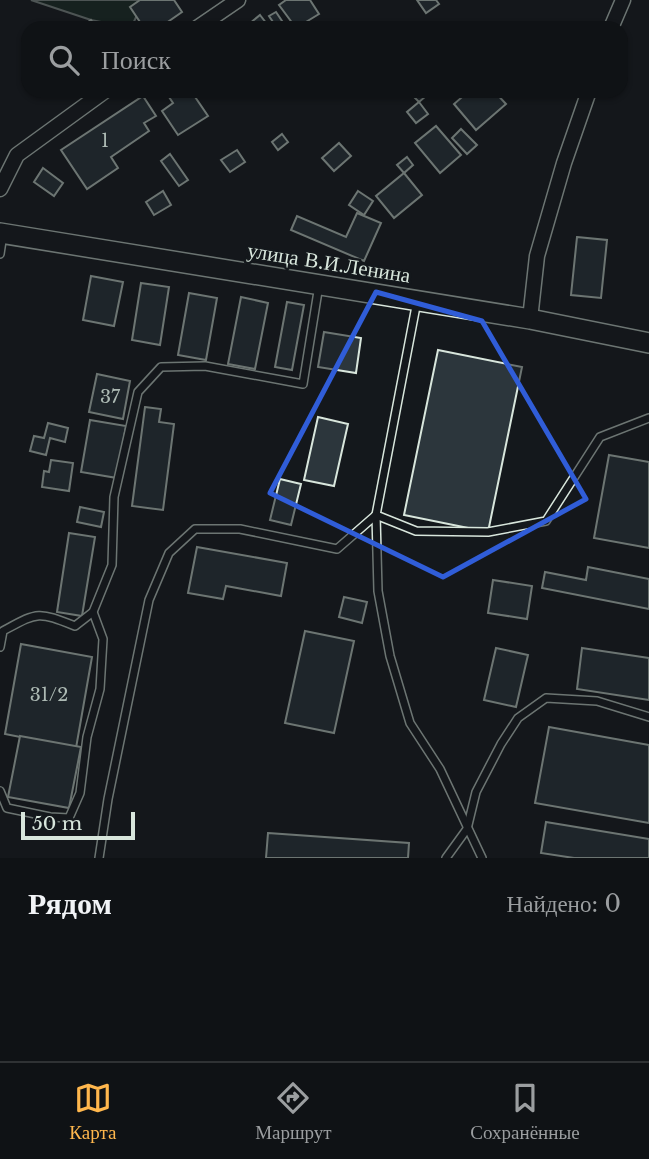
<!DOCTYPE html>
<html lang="ru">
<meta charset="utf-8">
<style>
:root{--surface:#0f1215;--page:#1d2022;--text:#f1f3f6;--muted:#9b9ea0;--line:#2f3234;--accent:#ffb74d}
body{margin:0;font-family:"Libre Baskerville",serif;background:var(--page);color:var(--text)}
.scale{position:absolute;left:21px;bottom:18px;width:114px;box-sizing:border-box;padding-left:7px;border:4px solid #d8e6dc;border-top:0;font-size:19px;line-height:24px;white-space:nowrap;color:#d8e6dc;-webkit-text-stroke:5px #14181c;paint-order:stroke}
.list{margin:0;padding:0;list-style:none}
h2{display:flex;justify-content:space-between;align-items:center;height:91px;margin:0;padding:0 28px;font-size:30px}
h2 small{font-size:23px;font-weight:400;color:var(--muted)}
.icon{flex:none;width:38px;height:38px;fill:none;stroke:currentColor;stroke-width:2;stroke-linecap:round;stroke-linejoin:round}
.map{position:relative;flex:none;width:649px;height:858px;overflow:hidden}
.search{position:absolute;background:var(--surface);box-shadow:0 2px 5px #0004;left:21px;right:21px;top:21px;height:77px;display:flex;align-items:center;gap:18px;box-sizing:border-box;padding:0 24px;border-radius:21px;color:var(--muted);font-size:26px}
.sheet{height:203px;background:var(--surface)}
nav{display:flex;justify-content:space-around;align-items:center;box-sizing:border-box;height:98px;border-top:2px solid var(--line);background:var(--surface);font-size:19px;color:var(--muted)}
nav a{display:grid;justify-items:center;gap:4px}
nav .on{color:var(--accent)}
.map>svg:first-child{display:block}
.green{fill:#1a2d24;stroke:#939e99;stroke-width:2}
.building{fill:#2c363c;stroke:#d8e6dc;stroke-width:2}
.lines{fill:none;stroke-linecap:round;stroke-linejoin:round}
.lane-casing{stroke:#d8e6dc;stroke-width:10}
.street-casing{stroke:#d8e6dc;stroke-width:17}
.secondary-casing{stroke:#d8e6dc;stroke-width:22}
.lane{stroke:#14181c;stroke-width:7}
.street{stroke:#14181c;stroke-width:14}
.secondary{stroke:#14181c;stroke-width:19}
.marked{fill:none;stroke:#305dd8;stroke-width:5;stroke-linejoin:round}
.labels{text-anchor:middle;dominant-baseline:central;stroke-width:5;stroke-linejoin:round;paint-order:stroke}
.number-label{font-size:18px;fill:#adbab4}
.street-label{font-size:21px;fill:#d8e6dc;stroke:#14181c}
</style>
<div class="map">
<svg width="649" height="858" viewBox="0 0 649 858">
<rect width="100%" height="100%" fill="#14181c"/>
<!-- green -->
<polygon class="green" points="31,0 144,0 131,28 91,20"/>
<!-- building -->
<g class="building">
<polygon points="140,0 174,0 182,12 159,28 144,28 130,7"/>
<polygon points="286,0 310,0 319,14 296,28 279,5"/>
<polygon points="417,0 436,0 439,4 426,13"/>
<polygon points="276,12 284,24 277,28 269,16"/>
<polygon points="260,15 270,28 244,28"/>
<polygon points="91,20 97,28 80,28"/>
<polygon points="165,91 191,91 208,116 178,135 162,111 173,103"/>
<polygon points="408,91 432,91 419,102"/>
<polygon points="469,91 494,91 506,104 476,130 454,104"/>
<polygon points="143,96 156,116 144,123 149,131 111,157 118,168 87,189 61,150"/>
<polygon points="419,102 428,114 416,123 407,112"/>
<polygon points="436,126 461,155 440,173 415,143"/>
<polygon points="461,129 477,145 467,154 452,138"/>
<polygon points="282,134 288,142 278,150 272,142"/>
<polygon points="339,143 351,156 334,171 322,158"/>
<polygon points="237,150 245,162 230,172 221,160"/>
<polygon points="170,154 188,180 179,186 161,161"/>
<polygon points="407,157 413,165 404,173 397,165"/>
<polygon points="43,168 63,183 54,196 34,182"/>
<polygon points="404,173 422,195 394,218 376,196"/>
<polygon points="163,191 171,205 154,215 146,202"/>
<polygon points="358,191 373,201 364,215 349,205"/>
<polygon points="357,213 381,223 364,261 291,230 297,216 346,237"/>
<polygon points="577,237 607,240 601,298 571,295"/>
<polygon points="91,276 123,282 114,326 83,320"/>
<polygon points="141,283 169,287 160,345 132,340"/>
<polygon points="189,293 217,298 206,360 178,355"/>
<polygon points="241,297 268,303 255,369 228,364"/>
<polygon points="287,302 304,305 292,370 275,367"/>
<polygon points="324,332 361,338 356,373 318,367"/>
<polygon points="438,350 522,367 488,532 404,515"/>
<polygon points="97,374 130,381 123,419 89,412"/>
<polygon points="145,407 161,409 159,422 174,424 163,510 132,506"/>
<polygon points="318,417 348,424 334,486 304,480"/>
<polygon points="90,420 126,426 117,478 81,472"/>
<polygon points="48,423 68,428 65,442 50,438 46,455 30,451 34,436 44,438"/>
<polygon points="609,455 649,462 649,548 594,538"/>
<polygon points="51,460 73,463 69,491 42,487 44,471 49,472"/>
<polygon points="280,479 301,484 291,525 270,520"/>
<polygon points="80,507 104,512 101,527 77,522"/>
<polygon points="69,533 95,537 82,616 57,612"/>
<polygon points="197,547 287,563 281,596 226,586 223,599 188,593"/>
<polygon points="588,567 649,579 649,609 542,588 545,572 586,580"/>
<polygon points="493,580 532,586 527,619 488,613"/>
<polygon points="344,597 367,602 362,623 339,617"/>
<polygon points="305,631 354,641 334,733 285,723"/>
<polygon points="21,644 92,657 76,748 5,734"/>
<polygon points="496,648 528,655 516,707 484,700"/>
<polygon points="582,648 649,658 649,700 577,689"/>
<polygon points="549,727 649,745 649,823 535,803"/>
<polygon points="20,736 81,747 69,808 8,797"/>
<polygon points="546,822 649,839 649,858 574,858 541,853"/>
<polygon points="268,833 409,843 408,858 266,858"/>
</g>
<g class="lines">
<defs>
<g id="lane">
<polyline points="0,254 3,234"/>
<polyline points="417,301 376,515 378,591 390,656 410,723 440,769 482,858"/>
<polyline points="376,515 416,531 488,532 546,521 600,437 649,418"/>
<path d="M0 647 3 631C38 612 37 611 75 626L93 612 112 565 114 497 138 392 161 367 205 366 303 384 319 285"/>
<polyline points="0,791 7,808 50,817 69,818 80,793 87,737 100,689 103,639 93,612"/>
<polyline points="99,858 108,799 149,600 169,553 195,529 240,529 337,549 376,515"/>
<polyline points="446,858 467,829 476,792 501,744 518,718 546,698 597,701 649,717"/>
</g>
<g id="street">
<polyline points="197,28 238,0"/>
<polyline points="611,28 623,0"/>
<polyline points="0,189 17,155 105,91"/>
<polyline points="530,319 537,256 564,163 589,91"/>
</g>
<polyline id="secondary" points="0,233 530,319 649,343"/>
</defs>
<!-- lane casing -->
<use href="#lane" class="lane-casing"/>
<!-- street casing -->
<use href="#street" class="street-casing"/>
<!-- secondary casing -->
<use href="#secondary" class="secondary-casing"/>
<!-- lane -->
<use href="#lane" class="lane"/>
<!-- street -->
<use href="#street" class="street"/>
<!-- secondary -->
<use href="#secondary" class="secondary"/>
</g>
<!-- marked area -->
<path d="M0 0H649V858H0ZM376 292 482 321 586 499 443 577 270 493Z" fill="#14181c" fill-opacity=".55" fill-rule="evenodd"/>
<path class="marked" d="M376 292 482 321 586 499 443 577 270 493Z"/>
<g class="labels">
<!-- number labels -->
<g class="number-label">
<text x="105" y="141">1</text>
<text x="110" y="397">37</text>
<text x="49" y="695">31/2</text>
</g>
<!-- street labels -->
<g class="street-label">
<text transform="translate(329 263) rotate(9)">улица В.И.Ленина</text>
</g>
</g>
</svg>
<div class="scale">50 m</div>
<div class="search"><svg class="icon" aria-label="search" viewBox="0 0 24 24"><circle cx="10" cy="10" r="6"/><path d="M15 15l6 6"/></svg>Поиск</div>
</div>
<section class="sheet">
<h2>Рядом<small>Найдено: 0</small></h2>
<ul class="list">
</ul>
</section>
<nav>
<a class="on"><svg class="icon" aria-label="map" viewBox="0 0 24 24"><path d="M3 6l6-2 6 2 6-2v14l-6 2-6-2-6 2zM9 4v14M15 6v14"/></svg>Карта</a>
<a><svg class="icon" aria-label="directions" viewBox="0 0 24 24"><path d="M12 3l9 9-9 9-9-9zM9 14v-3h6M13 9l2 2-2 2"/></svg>Маршрут</a>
<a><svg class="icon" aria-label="saved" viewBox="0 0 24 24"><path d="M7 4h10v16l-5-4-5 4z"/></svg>Сохранённые</a>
</nav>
